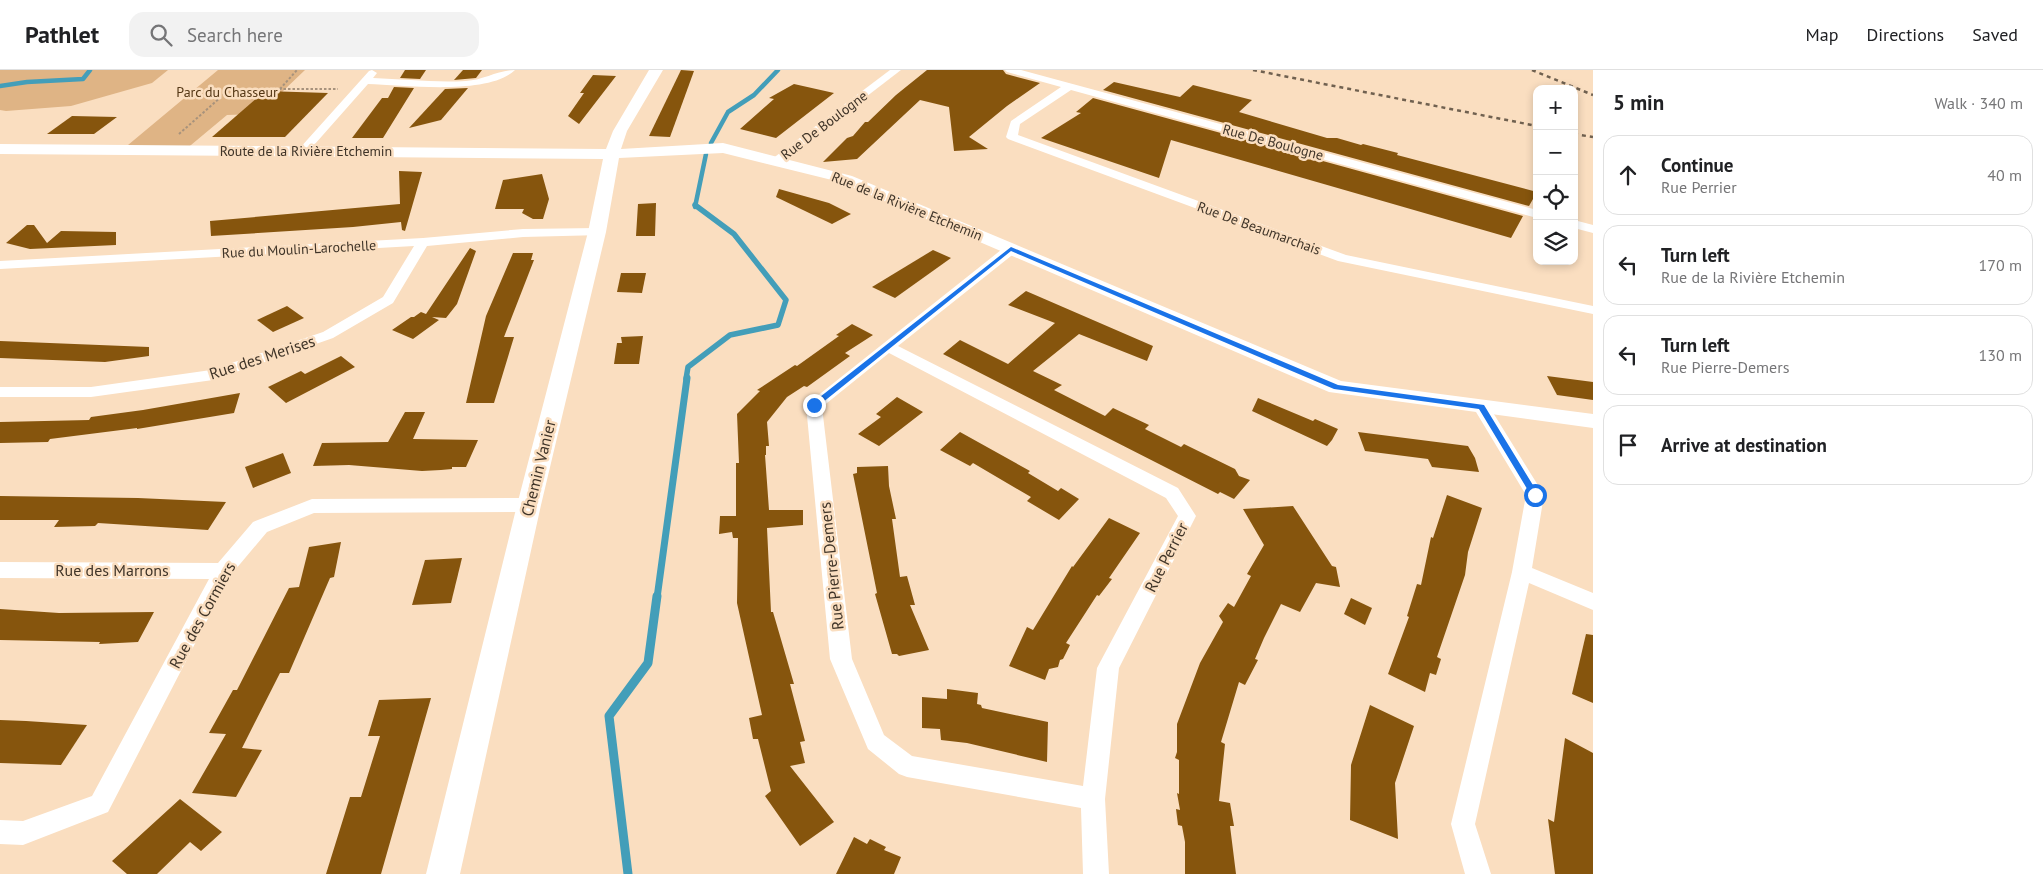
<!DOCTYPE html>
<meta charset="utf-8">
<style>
:root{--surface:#fff;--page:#f2f2f2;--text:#202124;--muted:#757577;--line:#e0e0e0}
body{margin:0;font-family:"PT Sans",sans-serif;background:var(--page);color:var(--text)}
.controls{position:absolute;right:15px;top:15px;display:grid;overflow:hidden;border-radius:10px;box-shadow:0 2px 8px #0003}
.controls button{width:45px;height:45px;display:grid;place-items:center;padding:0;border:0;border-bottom:1px solid var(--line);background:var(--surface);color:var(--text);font:25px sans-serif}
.stop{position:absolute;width:15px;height:15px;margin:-11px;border:4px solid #1a73e8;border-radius:50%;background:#fff}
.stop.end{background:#1a73e8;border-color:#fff;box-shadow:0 1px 5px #0008}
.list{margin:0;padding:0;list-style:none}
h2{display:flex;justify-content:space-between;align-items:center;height:65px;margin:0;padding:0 20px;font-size:21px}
h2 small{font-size:16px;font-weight:400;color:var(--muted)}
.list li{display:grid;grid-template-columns:32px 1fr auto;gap:15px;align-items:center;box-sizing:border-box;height:80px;margin:0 10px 10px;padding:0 10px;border:1px solid var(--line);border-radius:15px}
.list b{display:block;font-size:19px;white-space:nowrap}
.list p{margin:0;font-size:16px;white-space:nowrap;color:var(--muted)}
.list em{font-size:16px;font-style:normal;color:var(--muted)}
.icon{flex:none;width:28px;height:28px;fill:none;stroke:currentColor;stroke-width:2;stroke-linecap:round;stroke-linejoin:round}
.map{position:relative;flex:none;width:1593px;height:804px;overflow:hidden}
header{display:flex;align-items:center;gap:30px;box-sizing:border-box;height:70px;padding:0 25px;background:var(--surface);border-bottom:1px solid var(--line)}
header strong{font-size:24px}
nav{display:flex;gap:28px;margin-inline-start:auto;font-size:18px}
.search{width:350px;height:45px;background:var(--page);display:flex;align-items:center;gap:12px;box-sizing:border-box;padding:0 18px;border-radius:15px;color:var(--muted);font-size:19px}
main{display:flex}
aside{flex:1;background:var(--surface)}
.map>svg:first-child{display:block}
.green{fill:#dfb485}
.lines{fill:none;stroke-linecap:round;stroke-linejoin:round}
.stream-far3{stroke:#439eb9;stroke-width:4.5}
.stream-far2{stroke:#439eb9;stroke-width:5.5}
.stream-far1{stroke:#439eb9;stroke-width:7}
.stream{stroke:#439eb9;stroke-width:9}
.building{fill:#86550d}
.path{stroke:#a7927c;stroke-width:2;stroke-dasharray:2.5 2;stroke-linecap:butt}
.street{fill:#fff;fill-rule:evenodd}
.secondary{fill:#fff;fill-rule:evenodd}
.rail{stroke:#706150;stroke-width:2.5;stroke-dasharray:4 4;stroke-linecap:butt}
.route{fill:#1a73e8}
.labels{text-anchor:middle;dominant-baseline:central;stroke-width:5;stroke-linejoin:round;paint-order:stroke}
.far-park-label{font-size:14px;fill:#543715;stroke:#fadec0}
.far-street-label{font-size:14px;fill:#3f3428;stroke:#fadec0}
.street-label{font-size:16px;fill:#3f3428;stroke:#fadec0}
</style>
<header>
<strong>Pathlet</strong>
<div class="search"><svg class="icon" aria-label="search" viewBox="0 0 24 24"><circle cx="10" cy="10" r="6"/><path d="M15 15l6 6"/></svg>Search here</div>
<nav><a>Map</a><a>Directions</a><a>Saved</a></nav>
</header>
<main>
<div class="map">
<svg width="1593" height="804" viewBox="0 0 1593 804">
<rect width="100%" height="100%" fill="#fadec0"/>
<!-- green -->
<g class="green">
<polygon points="0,0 168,0 152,13 71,36 6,41 0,40"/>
<polygon points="218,0 305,0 259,44 227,45 185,80 122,80"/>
</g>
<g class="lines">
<!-- stream-far3 -->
<g class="stream-far3">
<polyline points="0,16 27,12 83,9 90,0"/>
<polyline points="711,73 728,42 754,25 778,0"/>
<polyline points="695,137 706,84"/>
</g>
<!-- stream-far2 -->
<polyline class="stream-far2" points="686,309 688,297 730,265 778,255 786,230 734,164 695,135"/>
<!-- stream-far1 -->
<polyline class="stream-far1" points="657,528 687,308"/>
<!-- stream -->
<polyline class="stream" points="628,804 609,646 648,593 657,526"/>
</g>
<!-- building -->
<g class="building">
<polygon points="405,0 426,0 420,9 400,8"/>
<polygon points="463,0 482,0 476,8 454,10"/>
<polygon points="681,0 694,1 670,67 649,66"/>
<polygon points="927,0 1003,0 1006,4 1040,13 1007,36 969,67 988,79 954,81 949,37 920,30 857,89 823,92 847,68 853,66 865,52 868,52 896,25"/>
<polygon points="593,5 616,6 579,54 568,46 584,23 580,23"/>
<polygon points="1114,12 1180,27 1193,15 1252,30 1239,42 1327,68 1337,68 1361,75 1363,74 1398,83 1397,85 1537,122 1529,136 1103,20"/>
<polygon points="794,14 834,23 776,68 740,59 774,29 769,28"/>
<polygon points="394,17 414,18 383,68 352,68 382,28 388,28"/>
<polygon points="468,18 441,50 409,58 445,19"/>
<polygon points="265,21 328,23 285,67 212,67"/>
<polygon points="1093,28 1523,146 1511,168 1171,70 1159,108 1041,68 1081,43 1076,42"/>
<polygon points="72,46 117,47 94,64 47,64"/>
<polygon points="399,101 422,102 405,161 402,160 401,152 353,157 211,166 210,151 400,134"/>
<polygon points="542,104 549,129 543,149 533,149 522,143 524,139 495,139 503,110"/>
<polygon points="779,119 829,133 851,144 832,154 776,127"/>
<polygon points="656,133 655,166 636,166 638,134"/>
<polygon points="27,155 34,155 47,173 61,161 116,162 116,175 30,179 6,173"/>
<polygon points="470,178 476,181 457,234 446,248 432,247 439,250 413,269 392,260 411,247 414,247 421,242 426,244"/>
<polygon points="933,180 951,188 895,228 872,217"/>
<polygon points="513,183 533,183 531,190 534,190 504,267 514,267 494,333 466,333 486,246"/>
<polygon points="621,203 646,203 642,223 617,222"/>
<polygon points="1026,221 1153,276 1147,291 1079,264 1033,301 1062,315 1054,320 1105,346 1113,338 1149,355 1145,359 1181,377 1184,374 1235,399 1239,406 1250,410 1234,429 1220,422 1218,424 943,284 960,270 1008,294 1055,253 1008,235"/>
<polygon points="287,236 304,248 273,262 257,250"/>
<polygon points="852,254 873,265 845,283 850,286 807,317 804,316 787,327 767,352 769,376 766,376 766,385 765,385 769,440 803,440 803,455 767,458 771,542 773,542 794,614 790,614 805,671 800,672 805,693 790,696 834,752 800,776 765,726 771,721 758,669 753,669 749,648 762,645 737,533 738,468 733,468 732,462 719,464 720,446 736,446 736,393 739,393 737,344 760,321 757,320 795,295 797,296 839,266 836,265"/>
<polygon points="643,266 639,294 614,294 617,273 622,273 621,267"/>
<polygon points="0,271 149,277 149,286 105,292 0,288"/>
<polygon points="341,286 355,297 286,333 268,317 301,301 305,304"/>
<polygon points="1547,306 1593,312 1593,330 1557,325"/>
<polygon points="240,323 234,343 137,359 137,358 50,369 48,372 0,373 0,352 89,350 91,347 143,340"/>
<polygon points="897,327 923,342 879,376 858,364 881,347 876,344"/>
<polygon points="1258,328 1313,351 1315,349 1338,359 1332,370 1327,376 1252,341"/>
<polygon points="405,342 425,342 413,369 478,370 466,397 452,397 452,399 441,400 422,401 349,395 313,396 322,373 388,372"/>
<polygon points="960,362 1030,401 1028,403 1058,421 1061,418 1079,429 1059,450 1027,431 1031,427 973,393 970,396 940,380"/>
<polygon points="1358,362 1468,376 1475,388 1479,402 1432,397 1428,389 1365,381"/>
<polygon points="283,383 291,403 253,418 245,397"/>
<polygon points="888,396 889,416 896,449 892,449 900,507 907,506 915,535 910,535 929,580 899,586 897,584 892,584 875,524 877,523 853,404 857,403 857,397"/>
<polygon points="1447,425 1482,438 1468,482 1465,505 1437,587 1441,589 1436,605 1430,603 1425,622 1388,604 1409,547 1407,546 1417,514 1421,515 1431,467 1433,468"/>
<polygon points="0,426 138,428 226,432 208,460 98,453 95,456 54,457 59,450 0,450"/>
<polygon points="1293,436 1332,496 1336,497 1340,517 1316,513 1300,542 1281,534 1264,568 1255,589 1258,590 1245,615 1239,612 1221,672 1225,674 1219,731 1230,733 1234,756 1230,756 1236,804 1185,804 1185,772 1182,756 1178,755 1176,739 1180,740 1177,723 1179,724 1179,690 1175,688 1177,682 1177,654 1200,593 1223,552 1219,546 1228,533 1234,537 1251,506 1247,504 1264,475 1243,439"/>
<polygon points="1109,448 1140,463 1109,508 1112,509 1099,526 1097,525 1066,573 1070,575 1063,589 1060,590 1058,597 1049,599 1045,610 1009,596 1027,557 1033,560 1072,496 1073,497"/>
<polygon points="341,472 334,507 330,508 289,603 280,603 242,678 262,680 236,727 192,723 226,664 209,663 233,620 237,620 289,518 299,517 309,477"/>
<polygon points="462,488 451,533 412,535 425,490"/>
<polygon points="1351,528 1372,538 1365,555 1344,544"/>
<polygon points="0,539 59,543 154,542 138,572 99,574 100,572 0,570"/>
<polygon points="1586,564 1593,565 1593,633 1572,624"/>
<polygon points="947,619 978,623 977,634 981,635 982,638 1048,652 1047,692 967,673 941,670 940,659 922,658 922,627 947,629"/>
<polygon points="431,628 381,804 326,804 350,727 361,727 380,666 368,666 379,630"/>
<polygon points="1370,635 1414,656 1395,713 1398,769 1350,750 1351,695"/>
<polygon points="0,650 26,651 87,655 61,695 0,693"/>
<polygon points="1565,668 1593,683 1593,804 1555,804 1548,749 1554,752"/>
<polygon points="180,729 222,762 201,781 190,772 157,804 127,804 112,791"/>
<polygon points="854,767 867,774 870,769 886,777 884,780 901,787 894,804 836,804"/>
</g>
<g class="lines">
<!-- path -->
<g class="path">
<polyline points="280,19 297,0"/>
<polyline points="179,64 230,19 338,19"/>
</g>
<!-- street -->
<g class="street">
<path d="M372 0 377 3 373 8C404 9 435 13 466 11 484 10 498 0 515 0 489 26 404 15 368 14L307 83H299L297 81 299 79 369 1Z"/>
<polygon points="890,0 901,0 780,93 772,93 770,91 772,89"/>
<polygon points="1005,0 1021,0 1537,140 1537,148 1071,20 1020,54 1018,65 1346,185 1593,236 1593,244 1338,191 1008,69 1006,67 1011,51 1061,17 1007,2"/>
<polygon points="1574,150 1593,155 1593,163 1574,158"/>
<polygon points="597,158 603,162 602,165 523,167 427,176 393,233 333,268 213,310 91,327 0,327 0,317 91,317 211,300 323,262 383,227 414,176 0,199 0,191 423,168 523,159"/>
<path d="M1011 175 1016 176 1018 179 1016 182 898 276 1178 418 1196 446 1119 598 1105 729 1109 804H1083L1081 738 907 707 899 704 868 679 830 589 806 335 1006 176ZM889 283 1166 428 1178 446 1097 598 1083 716 912 686 884 665 852 589 822 337Z"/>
<polygon points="1481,332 1487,333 1544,425 1532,498 1593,523 1593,540 1529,513 1475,754 1491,804 1465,804 1451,754 1512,502 1526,425 1473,337 1475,333"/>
<polygon points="529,428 535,430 538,435 535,440 529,442 314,443 267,462 230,506 108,742 23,775 0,774 0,750 23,751 92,726 209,509 0,508 0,492 218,493 253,452 312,429"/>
</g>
<!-- secondary -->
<polygon class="secondary" points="649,0 663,0 627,61 621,79 723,73 852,106 1341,311 1593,344 1593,358 1329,322 840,112 723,83 619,88 606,162 541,435 460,804 426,804 517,435 588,162 603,89 0,84 0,74 606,79 613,61"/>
<!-- rail -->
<g class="rail">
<polyline points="1253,0 1537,56"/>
<polyline points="1532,0 1593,25"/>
<polyline points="1574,64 1593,67"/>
</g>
</g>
<!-- route -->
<polygon class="route" points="1011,177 1338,315 1484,335 1539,425 1538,427 1532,427 1479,339 1334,319 1011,181 817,337 811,337 811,334"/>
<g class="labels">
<!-- far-park labels -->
<g class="far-park-label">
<text x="227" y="22">Parc du Chasseur</text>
</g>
<!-- far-street labels -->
<g class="far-street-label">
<text transform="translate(824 55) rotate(-37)">Rue De Boulogne</text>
<text transform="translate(1273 72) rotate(15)">Rue De Boulogne</text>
<text x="306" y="81">Route de la Rivière Etchemin</text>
<text transform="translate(907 136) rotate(22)">Rue de la Rivière Etchemin</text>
<text transform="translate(1259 158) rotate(20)">Rue De Beaumarchais</text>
<text transform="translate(299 179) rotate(-3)">Rue du Moulin-Larochelle</text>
</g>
<!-- street labels -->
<g class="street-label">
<text transform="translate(262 287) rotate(-18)">Rue des Merises</text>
<text transform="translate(538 398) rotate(-76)">Chemin Vanier</text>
<text transform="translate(1166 487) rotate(-63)">Rue Perrier</text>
<text transform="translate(831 496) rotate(-96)">Rue Pierre-Demers</text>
<text x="112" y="500">Rue des Marrons</text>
<text transform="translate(202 545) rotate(-61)">Rue des Cormiers</text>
</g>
</g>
</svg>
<div class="controls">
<button>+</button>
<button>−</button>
<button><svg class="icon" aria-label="locate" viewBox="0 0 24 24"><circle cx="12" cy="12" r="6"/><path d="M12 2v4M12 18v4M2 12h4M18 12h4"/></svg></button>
<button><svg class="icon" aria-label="layers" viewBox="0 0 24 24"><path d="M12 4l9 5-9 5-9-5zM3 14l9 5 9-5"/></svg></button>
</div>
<div class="stop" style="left:1535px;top:425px"></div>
<div class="stop end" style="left:814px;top:335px"></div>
</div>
<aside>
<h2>5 min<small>Walk · 340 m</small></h2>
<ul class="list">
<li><svg class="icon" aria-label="ahead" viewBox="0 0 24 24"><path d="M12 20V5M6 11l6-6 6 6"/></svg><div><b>Continue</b><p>Rue Perrier</p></div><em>40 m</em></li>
<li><svg class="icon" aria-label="left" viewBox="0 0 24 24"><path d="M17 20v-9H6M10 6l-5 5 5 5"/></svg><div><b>Turn left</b><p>Rue de la Rivière Etchemin</p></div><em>170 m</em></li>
<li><svg class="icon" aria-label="left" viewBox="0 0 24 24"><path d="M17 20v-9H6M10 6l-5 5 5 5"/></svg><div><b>Turn left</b><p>Rue Pierre-Demers</p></div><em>130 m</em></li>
<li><svg class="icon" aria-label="arrive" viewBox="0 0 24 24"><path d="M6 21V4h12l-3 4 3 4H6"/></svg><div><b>Arrive at destination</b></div></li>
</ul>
</aside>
</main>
